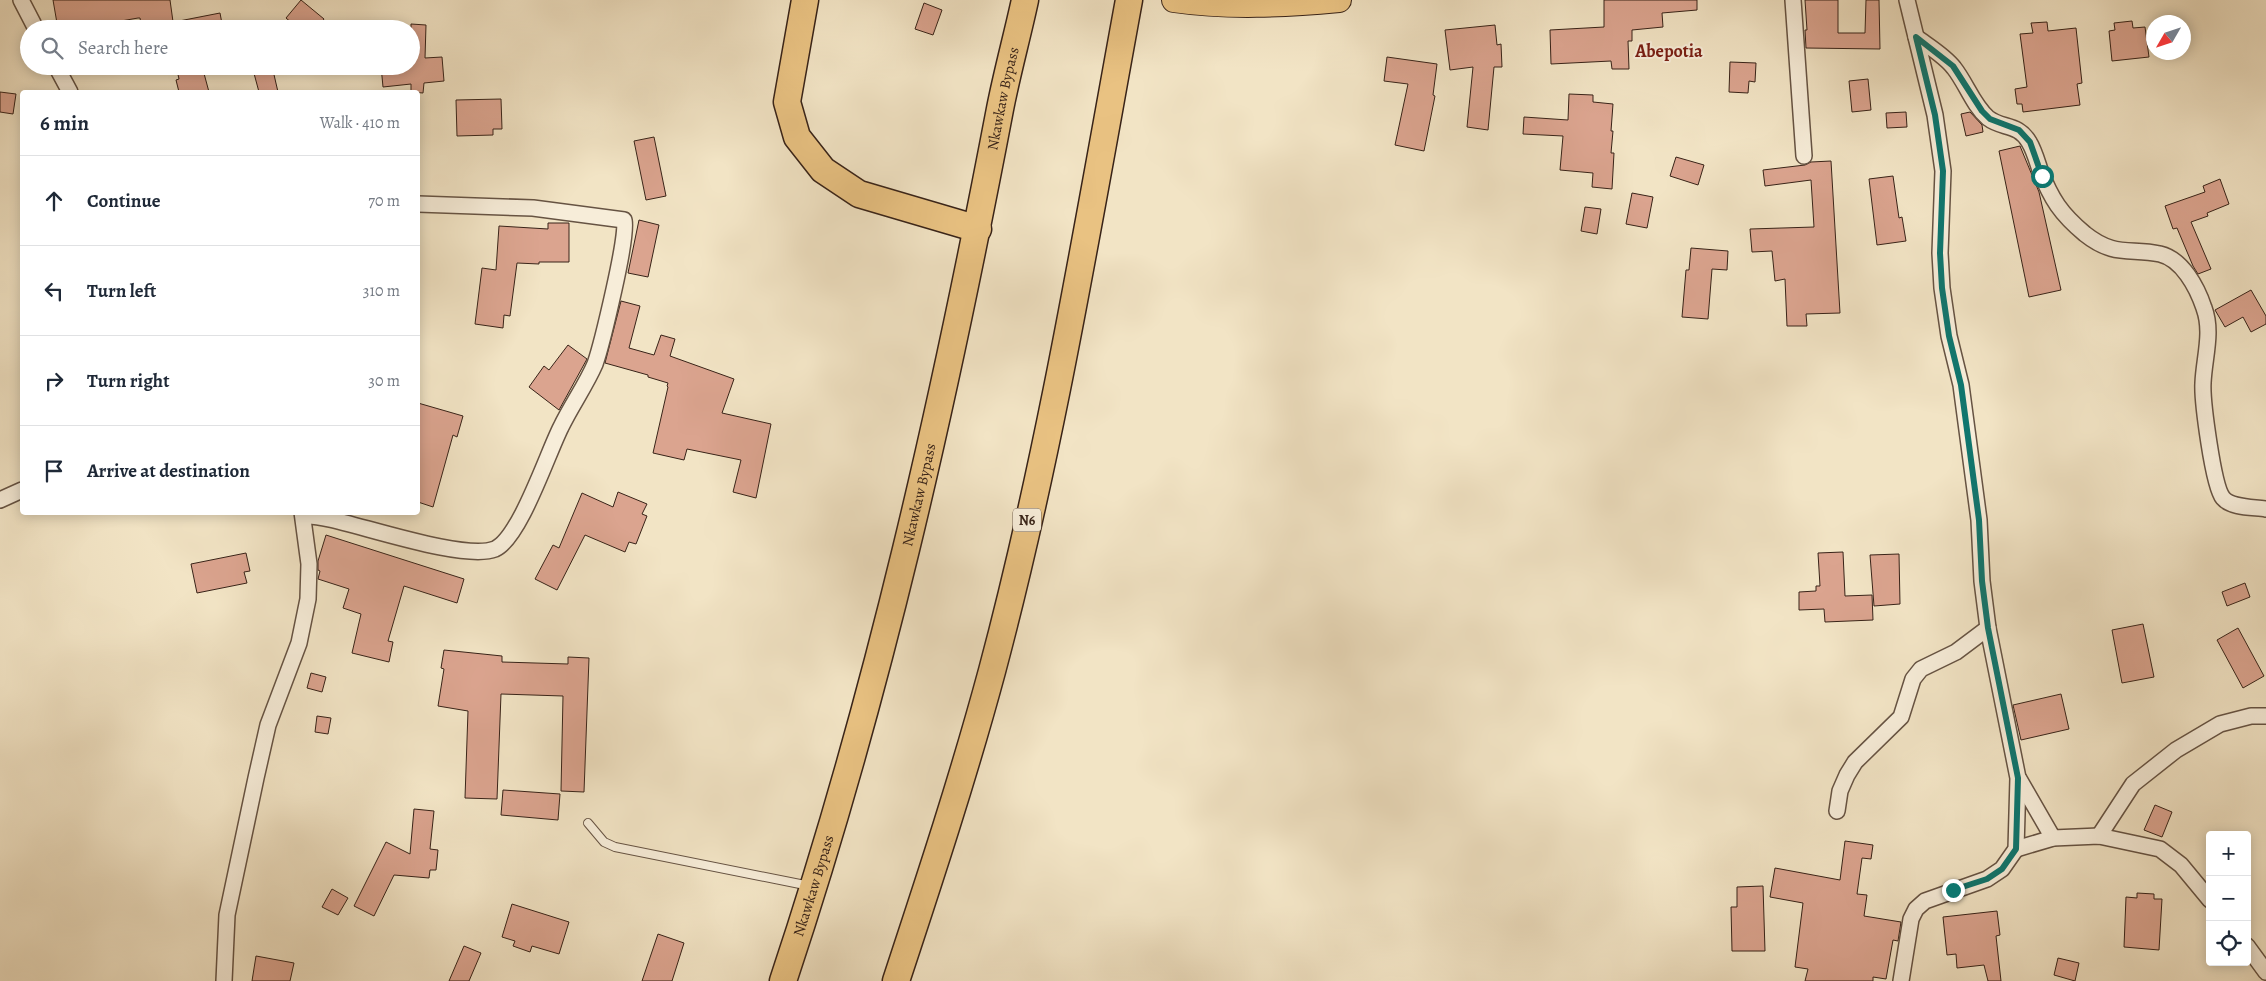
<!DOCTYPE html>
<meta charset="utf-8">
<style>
:root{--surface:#fff;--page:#f2f2f3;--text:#1f2937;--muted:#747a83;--line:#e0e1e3}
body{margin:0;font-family:Alegreya,serif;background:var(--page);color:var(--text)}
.controls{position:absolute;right:15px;bottom:15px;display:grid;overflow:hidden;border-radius:5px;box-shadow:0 2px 12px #0003}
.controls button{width:45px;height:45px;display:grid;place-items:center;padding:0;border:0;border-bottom:1px solid var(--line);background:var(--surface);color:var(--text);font:25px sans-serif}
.compass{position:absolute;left:2146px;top:15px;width:45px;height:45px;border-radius:50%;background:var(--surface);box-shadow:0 2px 12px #0003;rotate:231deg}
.stop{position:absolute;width:15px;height:15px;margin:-11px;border:4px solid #0f766e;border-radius:50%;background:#fff}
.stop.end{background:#0f766e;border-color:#fff;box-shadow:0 1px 5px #0008}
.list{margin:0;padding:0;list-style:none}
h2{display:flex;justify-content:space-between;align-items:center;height:65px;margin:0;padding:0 20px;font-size:21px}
h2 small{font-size:16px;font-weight:400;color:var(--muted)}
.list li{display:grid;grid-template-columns:32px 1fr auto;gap:15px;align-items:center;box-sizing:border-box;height:90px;padding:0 20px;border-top:1px solid var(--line)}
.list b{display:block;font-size:19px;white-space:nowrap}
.list em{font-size:16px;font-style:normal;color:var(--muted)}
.icon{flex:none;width:28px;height:28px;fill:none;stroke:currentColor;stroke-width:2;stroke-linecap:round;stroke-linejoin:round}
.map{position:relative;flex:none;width:2266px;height:981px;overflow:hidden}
.search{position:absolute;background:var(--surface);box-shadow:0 2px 12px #0003;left:20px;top:20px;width:400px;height:55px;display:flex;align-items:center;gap:12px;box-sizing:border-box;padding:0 18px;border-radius:28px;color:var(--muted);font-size:19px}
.panel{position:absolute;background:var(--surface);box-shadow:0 2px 12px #0003;left:20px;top:90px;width:400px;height:425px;border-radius:5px}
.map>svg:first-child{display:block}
.building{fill:#dba48f;stroke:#382318}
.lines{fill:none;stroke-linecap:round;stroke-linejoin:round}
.lane-casing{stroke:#665343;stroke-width:10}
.street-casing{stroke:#665343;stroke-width:18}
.primary-casing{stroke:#382318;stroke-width:26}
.highway-casing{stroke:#382318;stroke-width:29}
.lane{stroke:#f7edd9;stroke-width:8}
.street{stroke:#f7edd9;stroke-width:15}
.primary{stroke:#e9c282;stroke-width:24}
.highway{stroke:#e9c282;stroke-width:26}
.route{stroke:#0f766e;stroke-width:6}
.labels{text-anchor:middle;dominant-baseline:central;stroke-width:4;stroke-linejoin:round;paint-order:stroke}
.shield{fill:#f7edd9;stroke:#716052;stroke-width:1}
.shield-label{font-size:14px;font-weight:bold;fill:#382318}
.street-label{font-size:15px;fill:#382318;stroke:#f7edd9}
.quarter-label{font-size:18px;font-weight:bold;fill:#7a1f14;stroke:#f7edd9}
</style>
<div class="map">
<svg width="2266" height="981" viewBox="0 0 2266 981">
<rect width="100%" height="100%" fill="#f2e4c5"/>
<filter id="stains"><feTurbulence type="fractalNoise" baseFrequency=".004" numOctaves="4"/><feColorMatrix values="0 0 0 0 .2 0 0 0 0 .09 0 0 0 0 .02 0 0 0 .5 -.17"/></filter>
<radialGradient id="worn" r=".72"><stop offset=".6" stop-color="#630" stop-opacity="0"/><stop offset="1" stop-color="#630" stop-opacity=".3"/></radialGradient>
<!-- building -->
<g class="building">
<polygon points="53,0 170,0 174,29 142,29 140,18 138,18 76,29 58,29"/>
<polygon points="301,0 324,19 317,29 299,29 286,18"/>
<polygon points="1604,0 1697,0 1697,10 1662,13 1663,27 1632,30 1632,41 1628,41 1629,69 1612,69 1611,61 1551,64 1550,30 1604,27"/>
<polygon points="1805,0 1838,0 1838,33 1865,33 1866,0 1879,0 1880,49 1806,48 1805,30 1807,30"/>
<polygon points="924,3 942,10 933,35 915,29"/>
<polygon points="220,13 223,29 175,29 174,22"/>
<polygon points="2132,21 2133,28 2145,27 2149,57 2112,61 2109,31 2115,30 2114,23"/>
<polygon points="2047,22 2048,31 2076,28 2082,83 2077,84 2080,105 2023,112 2022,104 2017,104 2015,89 2027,87 2020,34 2033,33 2031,23"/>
<polygon points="411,24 426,25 425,58 442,57 444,81 424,83 423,93 411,92 411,84 383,87 381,66 411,66"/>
<polygon points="1495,25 1497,45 1501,44 1502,67 1494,67 1488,130 1467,127 1473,67 1450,70 1445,30"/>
<polygon points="1387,57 1437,64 1433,95 1435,96 1424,151 1395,145 1408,84 1384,81"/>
<polygon points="1730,62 1756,63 1755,82 1749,81 1748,93 1729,92"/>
<polygon points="176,66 202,66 209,92 179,92 176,80 179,79"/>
<polygon points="252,66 272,66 278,92 259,92"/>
<polygon points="1868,79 1871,110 1852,112 1849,81"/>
<polygon points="0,92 16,94 13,114 0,112"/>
<polygon points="1569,94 1593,95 1593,102 1613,104 1611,131 1613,131 1611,153 1614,153 1612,189 1592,187 1593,173 1560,170 1563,136 1523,134 1524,117 1568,120"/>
<polygon points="501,99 502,129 493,129 493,135 457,136 456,100"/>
<polygon points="1906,112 1907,127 1887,128 1886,113"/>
<polygon points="1970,112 1982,125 1983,132 1966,136 1961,114"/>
<polygon points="654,137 666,196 646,200 634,141"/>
<polygon points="2020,146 2039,192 2061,290 2029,297 1999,151"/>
<polygon points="1676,157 1704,165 1698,185 1670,176"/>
<polygon points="1831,161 1840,313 1806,314 1807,326 1787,326 1785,279 1775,281 1772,251 1752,252 1750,229 1814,227 1811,180 1765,186 1763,170 1805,165 1811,162"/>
<polygon points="1893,176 1899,218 1902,217 1906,241 1877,245 1869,179"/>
<polygon points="2220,179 2229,204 2207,213 2208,216 2191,222 2211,269 2198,274 2193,266 2177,228 2173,229 2165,206 2205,192 2203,186"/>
<polygon points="1632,193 1653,197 1647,228 1626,224"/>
<polygon points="1585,207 1601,209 1597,234 1581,231"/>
<polygon points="639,220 659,225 648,277 628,273"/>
<polygon points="548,223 569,223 569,262 539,262 539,264 517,263 510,316 504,315 503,328 475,324 482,268 496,270 499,226 548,229"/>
<polygon points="1691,248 1728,251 1727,270 1712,269 1708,319 1682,317 1686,270 1689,270"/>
<polygon points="2251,290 2266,316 2266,324 2251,332 2243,317 2225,327 2215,310"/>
<polygon points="621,301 640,306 629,348 654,355 661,335 675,339 670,356 734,379 722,413 771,424 756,498 733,492 741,460 687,449 684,460 653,453 668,387 667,386 668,383 648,377 648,375 605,363"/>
<polygon points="568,345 587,359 559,410 529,387 544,366 549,370"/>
<polygon points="418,403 463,416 457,437 453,435 433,507 418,502"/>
<polygon points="618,492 647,504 642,514 647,516 636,544 629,542 625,552 585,535 557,590 535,579 553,545 559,548 582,493 613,507"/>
<polygon points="326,535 464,579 457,603 404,586 388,641 393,642 389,662 352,653 361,614 343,608 349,589 318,579 320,571 318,570 318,561"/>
<polygon points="1843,552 1845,596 1872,595 1873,620 1825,622 1824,609 1799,610 1799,592 1816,591 1816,586 1820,586 1818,553"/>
<polygon points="246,553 250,571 244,572 247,583 197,593 191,564"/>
<polygon points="1899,554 1900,604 1874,606 1870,555"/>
<polygon points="2245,583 2250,597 2227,606 2222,592"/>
<polygon points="2143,624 2154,677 2122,683 2112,630"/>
<polygon points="2238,628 2264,676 2243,688 2217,640"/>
<polygon points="444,650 502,656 502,662 568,664 568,657 589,658 584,792 561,791 563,696 501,694 497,799 465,798 468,711 438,706 444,669 441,668"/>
<polygon points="311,673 326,677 322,692 307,688"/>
<polygon points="2061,694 2069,729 2021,740 2013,705"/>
<polygon points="317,716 331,718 328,734 315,732"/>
<polygon points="503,790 560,794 558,820 501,815"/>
<polygon points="2155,805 2172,812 2162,837 2144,830"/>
<polygon points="414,809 434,811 430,849 438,850 436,870 430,870 429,878 394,875 374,916 354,906 386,842 410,854"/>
<polygon points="1845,841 1873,845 1871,859 1862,858 1857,894 1867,895 1864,916 1901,922 1898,941 1893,940 1886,979 1873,977 1873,981 1805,981 1808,969 1795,967 1803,903 1770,897 1775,868 1840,880"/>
<polygon points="1763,886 1765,951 1732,951 1731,907 1737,907 1737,887"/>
<polygon points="332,889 348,898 338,915 322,907"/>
<polygon points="2137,893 2154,894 2154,899 2162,899 2159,950 2124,947 2126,897 2137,898"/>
<polygon points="512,904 569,922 559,954 532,946 530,952 513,946 515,941 502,937"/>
<polygon points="1997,911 2000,935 1996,936 2001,981 1988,981 1984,965 1957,968 1956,954 1947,955 1943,917"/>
<polygon points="658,934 684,943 672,981 642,981"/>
<polygon points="464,946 481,953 469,981 449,981"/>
<polygon points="256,956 294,963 290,981 252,981"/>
<polygon points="2058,958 2079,963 2075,981 2054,975"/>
</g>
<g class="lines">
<defs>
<polyline id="lane" points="588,823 604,842 615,847 810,886"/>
<g id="street">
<polyline points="21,0 36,29"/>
<polyline points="1793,0 1804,156"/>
<path d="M1916 37C1928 46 1945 56 1954 68 1966 83 1973 105 1988 118 2002 129 2018 123 2029 142 2034 150 2037 161 2040 170 2051 199 2061 214 2085 234 2114 257 2129 248 2160 254 2182 259 2197 287 2204 308 2213 332 2204 358 2203 383 2202 400 2213 486 2223 498 2231 508 2254 507 2266 509"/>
<polyline points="56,66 70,92"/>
<polyline points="0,500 22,490"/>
<path d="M303 515C312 516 320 517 329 519 364 526 465 561 495 549 520 538 548 452 561 427 571 406 586 385 595 364 601 347 630 230 624 220L533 208 418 204"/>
<polyline points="2019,779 2053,838"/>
<polyline points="1837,811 1840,791 1847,775 1855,762 1901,717 1913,679 1921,669 1956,652 1988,628"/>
<polyline points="2099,836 2133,784 2176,750 2220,724 2251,716 2266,716"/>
<polyline points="2016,849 2053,838 2099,836 2160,849 2181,865 2210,900"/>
<polyline points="2247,946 2266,972"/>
<polyline points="224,981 227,915 256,778 268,725 299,643 308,599 309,564 302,512"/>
<polyline points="1901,981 1911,919 1916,909 1925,901 1987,879 2002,869 2016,849 2018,778 1988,628 1982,581 1979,520 1961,385 1949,336 1942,288 1940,253 1943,171 1935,115 1907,0"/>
</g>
<path id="primary" d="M1174 0C1229 8 1284 5 1339 0"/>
<g id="highway">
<polyline points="805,0 787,102 797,137 823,170 859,194 978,229"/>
<path id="s1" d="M783 981C878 697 944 403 1000 109 1007 73 1017 37 1025 0"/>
<path d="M896 981C930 878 964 775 992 671 1051 450 1088 224 1129 0"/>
</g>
</defs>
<!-- lane casing -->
<use href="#lane" class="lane-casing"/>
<!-- street casing -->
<use href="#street" class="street-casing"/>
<!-- primary casing -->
<use href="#primary" class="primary-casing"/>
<!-- highway casing -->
<use href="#highway" class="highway-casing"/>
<!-- lane -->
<use href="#lane" class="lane"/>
<!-- street -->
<use href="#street" class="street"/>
<!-- primary -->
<use href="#primary" class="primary"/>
<!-- highway -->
<use href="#highway" class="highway"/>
</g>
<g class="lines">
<!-- route -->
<polyline class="route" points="1953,890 1987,879 2002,869 2016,849 2018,778 1988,628 1982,581 1979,520 1961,385 1949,336 1942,288 1940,253 1943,171 1935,115 1916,37 1953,66 1982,111 1990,119 2019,130 2030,142 2042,176"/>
</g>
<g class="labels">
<!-- shield labels -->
<rect class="shield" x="1013" y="508.5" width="28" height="23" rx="4"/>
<g class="shield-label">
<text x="1027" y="520">N6</text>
</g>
<!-- street labels -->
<g class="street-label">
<text stroke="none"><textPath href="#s1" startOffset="910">Nkawkaw Bypass</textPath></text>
<text stroke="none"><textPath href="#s1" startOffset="505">Nkawkaw Bypass</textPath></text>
<text stroke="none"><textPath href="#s1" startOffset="100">Nkawkaw Bypass</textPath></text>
</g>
<!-- quarter labels -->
<g class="quarter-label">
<text x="1669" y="51">Abepotia</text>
</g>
</g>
<rect width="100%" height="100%" filter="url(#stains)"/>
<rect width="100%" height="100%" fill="url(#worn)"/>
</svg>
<div class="controls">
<button>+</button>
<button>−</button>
<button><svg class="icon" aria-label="locate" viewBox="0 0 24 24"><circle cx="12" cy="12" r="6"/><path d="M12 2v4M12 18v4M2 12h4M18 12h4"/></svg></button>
</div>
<svg class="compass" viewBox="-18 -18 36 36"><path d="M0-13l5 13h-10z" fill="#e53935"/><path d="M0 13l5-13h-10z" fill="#747a83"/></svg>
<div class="stop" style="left:2042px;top:176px"></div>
<div class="stop end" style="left:1953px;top:890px"></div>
<div class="search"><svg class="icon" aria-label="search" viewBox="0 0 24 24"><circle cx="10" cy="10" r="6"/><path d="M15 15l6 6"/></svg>Search here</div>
<section class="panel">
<h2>6 min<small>Walk · 410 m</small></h2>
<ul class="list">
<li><svg class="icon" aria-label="ahead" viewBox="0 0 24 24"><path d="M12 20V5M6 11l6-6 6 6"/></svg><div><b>Continue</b></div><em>70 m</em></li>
<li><svg class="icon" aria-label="left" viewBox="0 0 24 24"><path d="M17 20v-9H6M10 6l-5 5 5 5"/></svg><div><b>Turn left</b></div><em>310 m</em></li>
<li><svg class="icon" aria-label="right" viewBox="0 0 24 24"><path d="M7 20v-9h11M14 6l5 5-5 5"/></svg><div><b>Turn right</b></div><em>30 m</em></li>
<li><svg class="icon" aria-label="arrive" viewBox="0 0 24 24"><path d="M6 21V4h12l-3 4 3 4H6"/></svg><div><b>Arrive at destination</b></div></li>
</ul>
</section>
</div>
